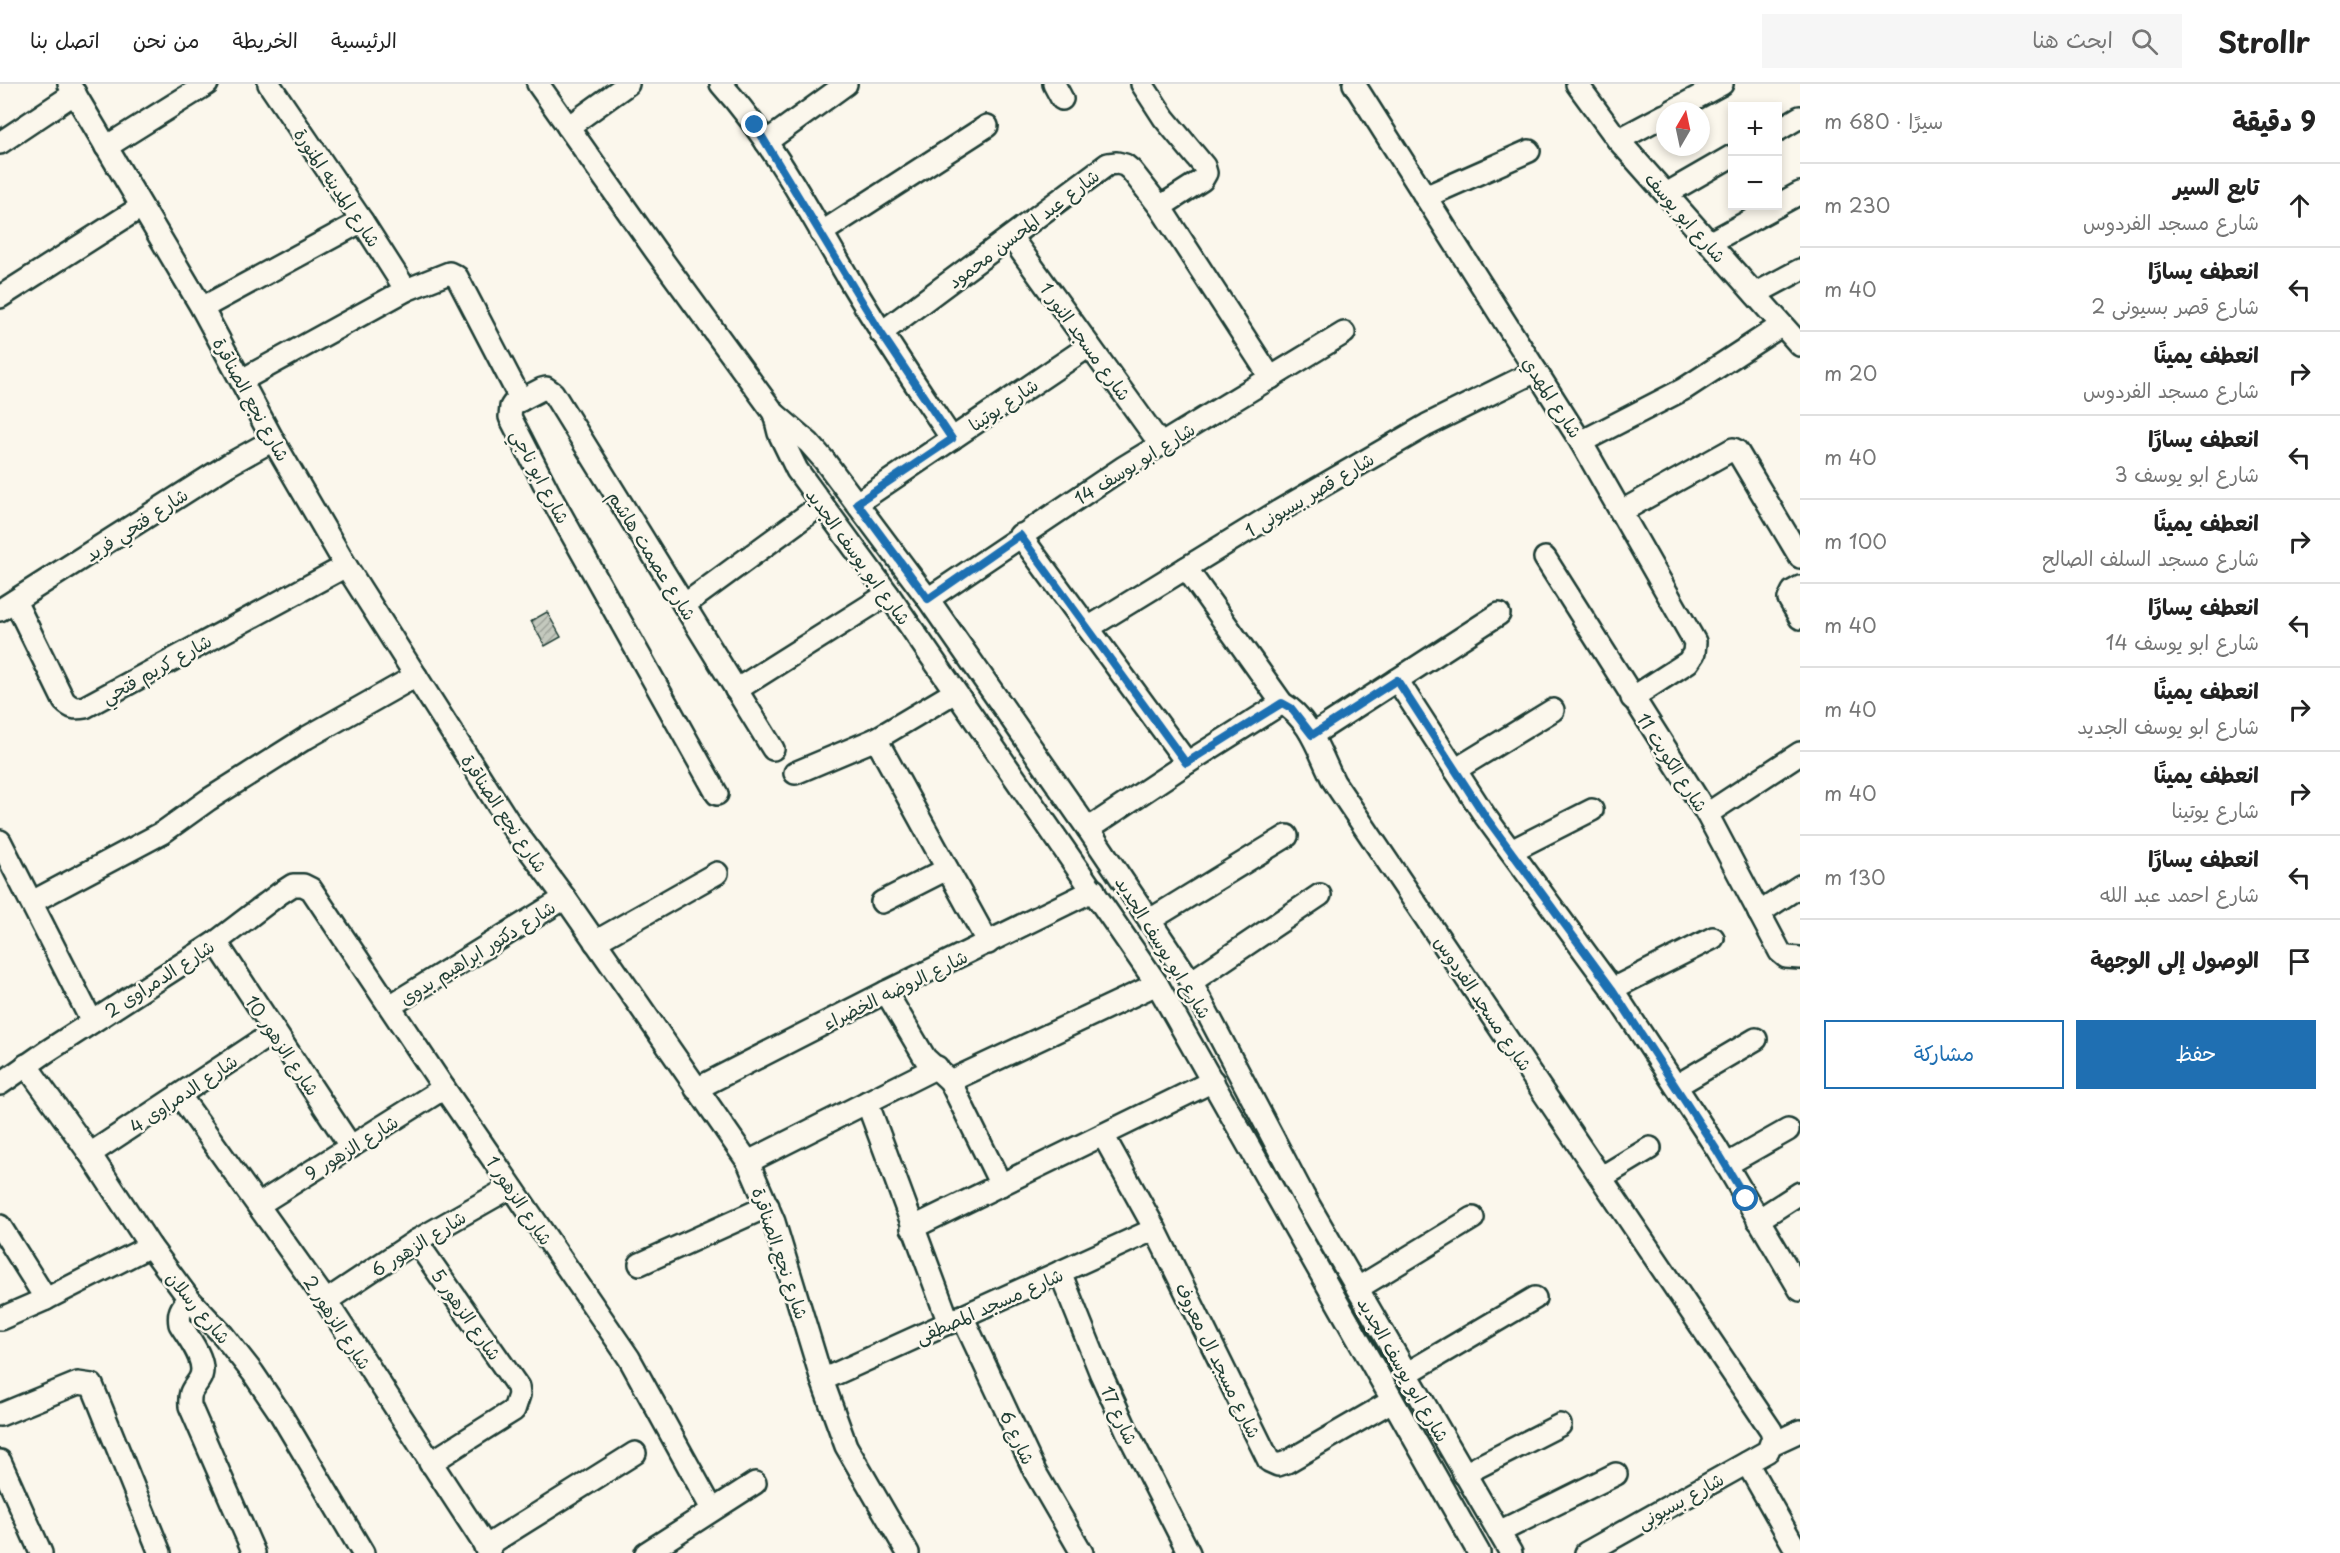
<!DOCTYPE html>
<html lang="ar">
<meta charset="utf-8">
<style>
:root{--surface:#fff;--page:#f6f6f6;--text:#222;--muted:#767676;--line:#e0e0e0;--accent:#1f6fb2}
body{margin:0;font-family:"Playpen Sans","Playpen Sans Arabic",sans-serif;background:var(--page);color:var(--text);direction:rtl}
.controls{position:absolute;right:18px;top:18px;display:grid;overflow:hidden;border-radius:0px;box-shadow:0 3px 9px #0003}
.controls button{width:54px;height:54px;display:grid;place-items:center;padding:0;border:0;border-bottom:2px solid var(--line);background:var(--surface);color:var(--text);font:30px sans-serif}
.compass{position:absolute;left:1656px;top:18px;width:54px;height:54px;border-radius:50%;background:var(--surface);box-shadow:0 3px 9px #0003;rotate:9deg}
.stop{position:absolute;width:18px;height:18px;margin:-14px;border:4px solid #1f6fb2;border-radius:50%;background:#fff}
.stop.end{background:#1f6fb2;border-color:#fff;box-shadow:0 2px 6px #0008}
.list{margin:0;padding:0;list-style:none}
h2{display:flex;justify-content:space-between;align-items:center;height:78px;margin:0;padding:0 24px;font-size:26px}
h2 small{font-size:20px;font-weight:400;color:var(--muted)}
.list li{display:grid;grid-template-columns:39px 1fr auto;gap:18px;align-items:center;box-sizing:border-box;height:84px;padding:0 24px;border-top:2px solid var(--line)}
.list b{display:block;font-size:22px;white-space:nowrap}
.list p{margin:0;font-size:20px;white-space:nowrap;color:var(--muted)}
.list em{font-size:20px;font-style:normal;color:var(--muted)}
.actions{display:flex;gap:12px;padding:18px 24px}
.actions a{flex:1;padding:14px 0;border:2px solid var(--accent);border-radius:0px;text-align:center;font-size:21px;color:var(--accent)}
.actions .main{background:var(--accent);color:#fff}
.icon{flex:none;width:33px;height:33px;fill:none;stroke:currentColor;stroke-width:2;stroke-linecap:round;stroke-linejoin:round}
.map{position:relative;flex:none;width:1800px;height:1469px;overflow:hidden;direction:ltr}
header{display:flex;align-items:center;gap:36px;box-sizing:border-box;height:84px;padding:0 30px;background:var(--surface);border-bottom:2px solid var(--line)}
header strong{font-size:28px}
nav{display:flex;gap:33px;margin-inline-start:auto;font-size:21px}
.search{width:420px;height:54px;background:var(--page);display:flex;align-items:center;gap:15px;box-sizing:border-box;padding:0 21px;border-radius:0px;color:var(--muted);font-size:22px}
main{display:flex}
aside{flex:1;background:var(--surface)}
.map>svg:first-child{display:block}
.building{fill:url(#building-hatch);stroke:#1f3d34;stroke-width:1.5}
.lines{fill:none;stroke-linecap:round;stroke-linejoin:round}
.minor-casing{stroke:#1f3d34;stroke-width:26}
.minor{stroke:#fbf7ec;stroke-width:21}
.route{stroke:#1f6fb2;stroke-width:8}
.labels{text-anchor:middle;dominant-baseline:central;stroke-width:5;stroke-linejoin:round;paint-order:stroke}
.street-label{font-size:18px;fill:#1f3d34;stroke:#fbf7ec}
</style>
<header>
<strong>Strollr</strong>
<div class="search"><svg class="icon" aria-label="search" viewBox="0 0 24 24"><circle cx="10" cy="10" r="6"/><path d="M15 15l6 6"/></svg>ابحث هنا</div>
<nav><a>الرئيسية</a><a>الخريطة</a><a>من نحن</a><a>اتصل بنا</a></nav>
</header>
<main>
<aside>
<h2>9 دقيقة<small>سيرًا · 680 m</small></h2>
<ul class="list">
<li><svg class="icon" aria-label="ahead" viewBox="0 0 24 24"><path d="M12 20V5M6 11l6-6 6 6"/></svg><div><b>تابع السير</b><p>شارع مسجد الفردوس</p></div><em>230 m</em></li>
<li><svg class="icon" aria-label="left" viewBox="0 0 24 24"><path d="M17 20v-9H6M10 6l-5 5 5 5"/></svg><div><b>انعطف يسارًا</b><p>شارع قصر بسيونى 2</p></div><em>40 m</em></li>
<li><svg class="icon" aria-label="right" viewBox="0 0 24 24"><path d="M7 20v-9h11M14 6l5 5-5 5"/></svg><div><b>انعطف يمينًا</b><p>شارع مسجد الفردوس</p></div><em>20 m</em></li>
<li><svg class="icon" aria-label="left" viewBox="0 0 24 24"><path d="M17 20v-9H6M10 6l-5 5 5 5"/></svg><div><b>انعطف يسارًا</b><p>شارع ابو يوسف 3</p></div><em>40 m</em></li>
<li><svg class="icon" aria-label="right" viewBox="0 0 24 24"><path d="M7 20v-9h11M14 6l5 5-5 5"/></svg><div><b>انعطف يمينًا</b><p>شارع مسجد السلف الصالح</p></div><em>100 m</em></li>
<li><svg class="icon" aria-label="left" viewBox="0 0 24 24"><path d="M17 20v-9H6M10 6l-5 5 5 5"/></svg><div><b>انعطف يسارًا</b><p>شارع ابو يوسف 14</p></div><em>40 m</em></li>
<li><svg class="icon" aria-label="right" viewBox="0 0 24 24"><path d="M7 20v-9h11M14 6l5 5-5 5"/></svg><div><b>انعطف يمينًا</b><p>شارع ابو يوسف الجديد</p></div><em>40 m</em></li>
<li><svg class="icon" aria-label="right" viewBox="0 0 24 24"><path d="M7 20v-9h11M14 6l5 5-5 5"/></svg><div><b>انعطف يمينًا</b><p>شارع يوتينا</p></div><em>40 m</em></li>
<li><svg class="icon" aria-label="left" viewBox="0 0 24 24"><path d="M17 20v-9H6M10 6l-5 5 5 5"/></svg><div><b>انعطف يسارًا</b><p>شارع احمد عبد الله</p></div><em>130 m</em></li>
<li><svg class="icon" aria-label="arrive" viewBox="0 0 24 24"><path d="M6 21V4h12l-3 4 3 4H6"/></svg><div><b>الوصول إلى الوجهة</b></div></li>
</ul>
<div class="actions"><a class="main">حفظ</a><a>مشاركة</a></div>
</aside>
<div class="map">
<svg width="1800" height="1469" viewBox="0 0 1800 1469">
<defs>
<pattern id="building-hatch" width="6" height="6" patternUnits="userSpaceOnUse" patternTransform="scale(1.5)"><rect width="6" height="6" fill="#c4c9be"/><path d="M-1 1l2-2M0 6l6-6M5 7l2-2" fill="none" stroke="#9fa49b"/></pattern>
</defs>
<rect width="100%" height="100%" fill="#fbf7ec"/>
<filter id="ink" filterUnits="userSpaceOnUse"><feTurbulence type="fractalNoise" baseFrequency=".0167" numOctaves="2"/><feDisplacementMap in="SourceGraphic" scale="12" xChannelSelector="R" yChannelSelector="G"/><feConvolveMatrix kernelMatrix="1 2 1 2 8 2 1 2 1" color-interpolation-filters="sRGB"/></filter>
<g filter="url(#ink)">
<!-- building -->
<polygon class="building" points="547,528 561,553 545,562 531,537"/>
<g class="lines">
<defs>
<g id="minor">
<polyline points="69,0 202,224 273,356 346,482 510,740 565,814 748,1078 774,1138 822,1296 846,1362 908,1469"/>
<polyline points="269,0 362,137 406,206"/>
<polyline points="538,0 655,166 774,329 809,359 824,376 928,515 1088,745 1191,898 1303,1111 1511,1469"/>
<path d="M721 0C775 60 812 133 853 202 884 254 918 304 952 355"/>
<polyline points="1054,0 1062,15"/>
<polyline points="1142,0 1164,34 1204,82 1206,89 1202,96 1160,123"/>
<polyline points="1354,0 1581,358 1695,558 1694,569 1688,578 1632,614"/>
<polyline points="1577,0 1618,56 1800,261"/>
<polyline points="1672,27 1722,0"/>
<polyline points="568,43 628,0"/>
<polyline points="1778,46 1800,33"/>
<polyline points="1618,56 1665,31"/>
<polyline points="766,58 846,0"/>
<polyline points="0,59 75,9"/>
<polyline points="106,63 207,0"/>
<polyline points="1666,110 1732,72"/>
<polyline points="1425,113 1529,67"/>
<polyline points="1778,121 1800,109"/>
<polyline points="821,149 987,42"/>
<polyline points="1011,153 1161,361"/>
<polyline points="1709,159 1777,122"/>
<polyline points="1755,210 1800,186"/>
<polyline points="0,213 141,123"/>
<polyline points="202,224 362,137"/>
<polyline points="881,249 1108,80 1117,79 1125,81 1131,86 1160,123 1271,294"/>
<polyline points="242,296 406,206 449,189 457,193 521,316"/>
<polyline points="774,329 779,349 797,386 888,510 1157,900 1479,1469"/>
<polyline points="1581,358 1684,305 1782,241"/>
<polyline points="857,419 1089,262"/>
<polyline points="1622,427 1733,365 1737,367 1800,473"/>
<polyline points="1020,451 1187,679"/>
<polyline points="1545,474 1707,730 1780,868 1786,873 1800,874"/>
<path d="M1186 484 1282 619C1311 636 1319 669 1334 698L1771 1346 1773 1353 1768 1367 1586 1469"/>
<polyline points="1800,503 1793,507 1789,515 1800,534"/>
<polyline points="928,515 1124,383 1344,249"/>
<path d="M15 517 64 617C71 624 75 625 85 623L346 482"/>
<polyline points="684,521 822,420"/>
<polyline points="0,526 228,381 273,356"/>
<polyline points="1088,544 1279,427 1427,341 1536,287"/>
<polyline points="1397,596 1485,732 1612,905 1717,1065 1800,1206"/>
<polyline points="736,606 888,510"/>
<polyline points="1312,651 1499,530"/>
<polyline points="876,655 988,859"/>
<polyline points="1455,686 1553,626"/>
<polyline points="795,689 876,655 955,608"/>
<polyline points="717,710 551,413 510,333 511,323 513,320 542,305 546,304 553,309 773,665"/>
<polyline points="1707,730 1800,669"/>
<polyline points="1088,745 1187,679 1282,619"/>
<polyline points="0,757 92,938"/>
<polyline points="1511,767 1592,726"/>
<polyline points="32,818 162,749 208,716 306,654 416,592"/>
<polyline points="882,818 947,785"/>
<polyline points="1759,829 1800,802"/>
<polyline points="1150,836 1287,752"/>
<polyline points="216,858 351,1063"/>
<polyline points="595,858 717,789"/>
<polyline points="1191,898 1320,811"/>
<polyline points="1612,905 1713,854"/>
<polyline points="886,908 925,974 950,997 1001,1101"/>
<polyline points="390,922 565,814"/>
<polyline points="26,981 90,1070 150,1162 190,1216 223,1251 253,1289 280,1329 363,1469"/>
<polyline points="950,997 1157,900"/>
<polyline points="0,1000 46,968 216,858 279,810 293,801 303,801 311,805 444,1004 629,1274 712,1425"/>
<polyline points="1676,1002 1756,955"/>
<polyline points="696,1005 886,908 1094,806"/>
<polyline points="180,1012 326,1217 490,1469"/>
<polyline points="867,1018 949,1239"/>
<polyline points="1103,1051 1155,1145 1269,1377 1278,1381 1287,1378 1392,1317"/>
<polyline points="90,1070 274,948"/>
<polyline points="748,1078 937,983"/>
<polyline points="1726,1081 1788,1046"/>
<polyline points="1602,1093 1650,1064"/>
<polyline points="258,1121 444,1004"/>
<polyline points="1758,1136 1800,1109"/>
<polyline points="0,1142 46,1215"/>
<polyline points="912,1144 1213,997"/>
<polyline points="416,1157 518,1303 519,1311 514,1326 430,1379"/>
<polyline points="640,1180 768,1122"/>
<polyline points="1060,1188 1101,1290 1127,1347 1189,1469"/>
<polyline points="1358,1204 1473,1134"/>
<path d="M190 1216C181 1222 178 1229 180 1240 188 1254 210 1279 199 1296 192 1307 189 1307 190 1322L254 1469"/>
<polyline points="326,1217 416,1157 511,1103"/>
<polyline points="962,1232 1035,1388 1082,1469"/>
<polyline points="0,1235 46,1215 150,1162"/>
<polyline points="1406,1290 1535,1214"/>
<polyline points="822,1296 1155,1145"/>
<polyline points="0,1331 78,1299 92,1301 160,1469"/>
<polyline points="1772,1360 1800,1347"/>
<polyline points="0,1377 41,1469"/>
<polyline points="1747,1379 1798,1469"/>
<polyline points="1464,1390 1560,1341"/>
<polyline points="1499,1448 1616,1390"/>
<polyline points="485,1463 635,1369"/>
<polyline points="646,1469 755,1399"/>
</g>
</defs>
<!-- minor casing -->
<use href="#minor" class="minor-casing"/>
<!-- minor -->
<use href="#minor" class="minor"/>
</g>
</g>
<g class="lines" filter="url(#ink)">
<!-- route -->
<polyline class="route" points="755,41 881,249 952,355 857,419 928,515 1020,451 1186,679 1282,619 1291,624 1312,651 1397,596 1485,732 1612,905 1716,1065 1746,1115"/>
</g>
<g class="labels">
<!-- street labels -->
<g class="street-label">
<text transform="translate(338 103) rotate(56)">شارع المدينه المنورة</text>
<text transform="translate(1686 133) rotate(49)">شارع ابو يوسف</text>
<text transform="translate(1023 144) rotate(-37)">شارع عبد المحسن محمود</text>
<text transform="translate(1086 257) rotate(54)">شارع مسجد النور 1</text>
<text transform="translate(1553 313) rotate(57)">شارع المهدي</text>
<text transform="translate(252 315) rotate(61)">شارع نجع الصناقرة</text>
<text transform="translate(1003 320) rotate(-34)">شارع يوتينا</text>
<text transform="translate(1134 379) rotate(-32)">شارع ابو يوسف 14</text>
<text transform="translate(541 392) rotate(62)">شارع ابو ناجي</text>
<text transform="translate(1309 410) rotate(-31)">شارع قصر بسيونى 1</text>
<text transform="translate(136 440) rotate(-33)">شارع فتحي فريد</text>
<text transform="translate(653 471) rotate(58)">شارع عصمت هاشم</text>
<text transform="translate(859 472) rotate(54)">شارع ابو يوسف الجديد</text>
<text transform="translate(156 584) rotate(-29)">شارع كريم فتحي</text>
<text transform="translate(1673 678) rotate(57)">شارع الكويت 11</text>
<text transform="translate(505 729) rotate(56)">شارع نجع الصناقرة</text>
<text transform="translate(1164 863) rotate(58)">شارع ابو يوسف الجديد</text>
<text transform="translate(477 868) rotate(-32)">شارع دكتور ابراهيم بدوى</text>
<text transform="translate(159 894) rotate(-33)">شارع الدمراوى 2</text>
<text transform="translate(895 905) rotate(-26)">شارع الروضه الخضراء</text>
<text transform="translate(1484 919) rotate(56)">شارع مسجد الفردوس</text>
<text transform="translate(283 961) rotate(56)">شارع الزهور 10</text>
<text transform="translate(183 1009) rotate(-34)">شارع الدمراوى 4</text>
<text transform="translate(351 1063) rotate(-32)">شارع الزهور 9</text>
<text transform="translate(520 1116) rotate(56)">شارع الزهور 1</text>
<text transform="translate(418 1159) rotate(-32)">شارع الزهور 6</text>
<text transform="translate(781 1169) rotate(71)">شارع نجع الصناقرة</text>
<text transform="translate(989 1221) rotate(-24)">شارع مسجد المصطفى</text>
<text transform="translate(199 1223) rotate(50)">شارع رسلان</text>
<text transform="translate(467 1230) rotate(55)">شارع الزهور 5</text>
<text transform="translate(338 1238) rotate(57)">شارع الزهور 2</text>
<text transform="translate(1219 1276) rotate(64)">شارع مسجد ال معروف</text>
<text transform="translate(1404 1285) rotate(60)">شارع ابو يوسف الجديد</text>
<text transform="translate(1120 1331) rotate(65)">شارع 17</text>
<text transform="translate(1018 1353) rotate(65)">شارع 6</text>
<text transform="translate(1680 1416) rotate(-29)">شارع بسيونى</text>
</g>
</g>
</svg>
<div class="controls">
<button>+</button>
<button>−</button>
</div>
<svg class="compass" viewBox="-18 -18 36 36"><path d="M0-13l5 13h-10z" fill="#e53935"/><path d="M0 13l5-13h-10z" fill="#767676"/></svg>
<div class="stop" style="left:1746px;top:1115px"></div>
<div class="stop end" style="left:755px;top:41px"></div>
</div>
</main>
